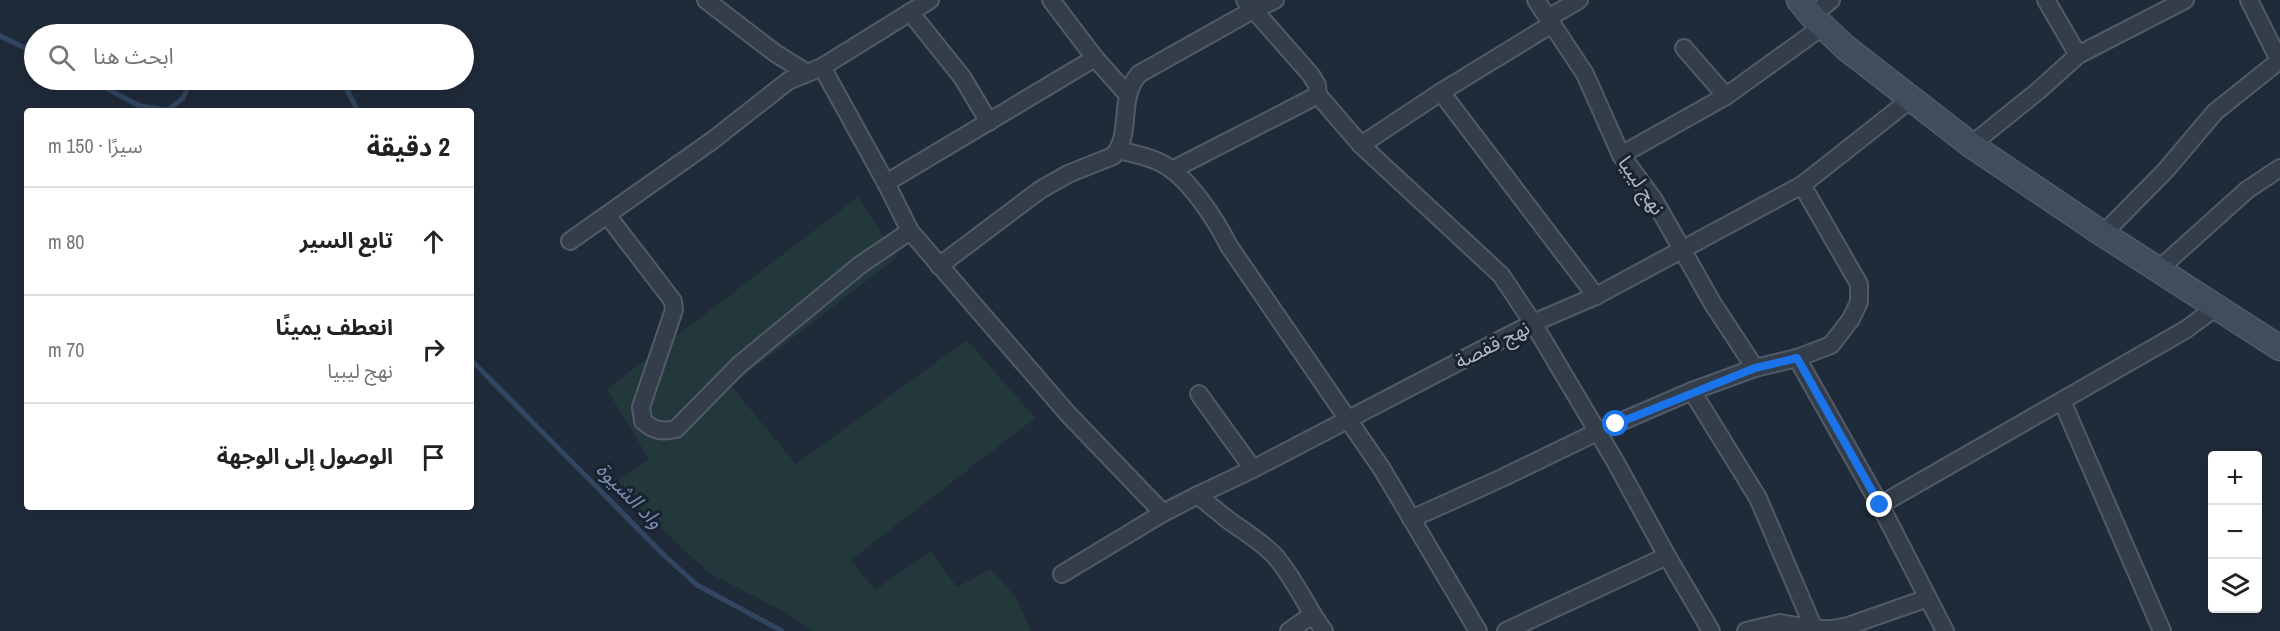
<!DOCTYPE html>
<html lang="ar">
<meta charset="utf-8">
<style>
:root{--surface:#fff;--page:#f6f6f6;--text:#222;--muted:#767676;--line:#e0e0e0}
body{margin:0;font-family:"Archivo Narrow","Noto Sans Arabic",sans-serif;background:var(--page);color:var(--text);direction:rtl}
.controls{position:absolute;right:18px;bottom:18px;display:grid;overflow:hidden;border-radius:6px;box-shadow:0 3px 15px #0003}
.controls button{width:54px;height:54px;display:grid;place-items:center;padding:0;border:0;border-bottom:2px solid var(--line);background:var(--surface);color:var(--text);font:30px sans-serif}
.stop{position:absolute;width:18px;height:18px;margin:-14px;border:4px solid #1a73e8;border-radius:50%;background:#fff}
.stop.end{background:#1a73e8;border-color:#fff;box-shadow:0 2px 6px #0008}
.list{margin:0;padding:0;list-style:none}
h2{display:flex;justify-content:space-between;align-items:center;height:78px;margin:0;padding:0 24px;font-size:26px}
h2 small{font-size:20px;font-weight:400;color:var(--muted)}
.list li{display:grid;grid-template-columns:39px 1fr auto;gap:18px;align-items:center;box-sizing:border-box;height:108px;padding:0 24px;border-top:2px solid var(--line)}
.list b{display:block;font-size:22px;white-space:nowrap}
.list p{margin:0;font-size:20px;white-space:nowrap;color:var(--muted)}
.list em{font-size:20px;font-style:normal;color:var(--muted)}
.icon{flex:none;width:33px;height:33px;fill:none;stroke:currentColor;stroke-width:2;stroke-linecap:round;stroke-linejoin:round}
.map{position:relative;flex:none;width:2280px;height:631px;overflow:hidden;direction:ltr}
.search{position:absolute;background:var(--surface);box-shadow:0 3px 15px #0003;left:24px;top:24px;width:450px;height:66px;display:flex;align-items:center;gap:15px;box-sizing:border-box;padding:0 21px;border-radius:33px;color:var(--muted);font-size:22px}
.panel{position:absolute;background:var(--surface);box-shadow:0 3px 15px #0003;left:24px;top:108px;width:450px;height:402px;border-radius:6px;direction:rtl}
.map>svg:first-child{display:block}
.green{fill:#22383b}
.lines{fill:none;stroke-linecap:round;stroke-linejoin:round}
.stream{stroke:#324662;stroke-width:5}
.minor-casing{stroke:#515b67;stroke-width:20}
.secondary-casing{stroke:#515b67;stroke-width:27}
.minor{stroke:#343d4a;stroke-width:16}
.secondary{stroke:#414c5d;stroke-width:24}
.route{stroke:#1a73e8;stroke-width:8}
.labels{text-anchor:middle;dominant-baseline:central;stroke-width:6;stroke-linejoin:round;paint-order:stroke}
.street-label{font-size:20px;fill:#aeb8c6;stroke:#19222e}
.water-label{font-size:21px;font-style:italic;fill:#748eb0;stroke:#19222e}
</style>
<div class="map">
<svg width="2280" height="631" viewBox="0 0 2280 631">
<rect width="100%" height="100%" fill="#202b3a"/>
<!-- green -->
<polygon class="green" points="858,197 897,257 731,386 796,464 967,340 1035,418 851,560 875,590 931,551 957,587 991,569 1017,599 1031,631 813,631 783,611 709,573 614,484 649,459 607,389"/>
<g class="lines">
<!-- stream -->
<g class="stream">
<polyline points="241,34 245,33 267,34"/>
<polyline points="0,36 34,52"/>
<polyline points="90,80 140,106 168,110 183,98 191,80"/>
<polyline points="342,80 358,111"/>
<polyline points="471,360 664,555 697,585 782,631"/>
</g>
<defs>
<g id="minor">
<polyline points="706,0 775,53 807,73"/>
<polyline points="1051,0 1095,58 1127,94"/>
<polyline points="1245,0 1311,75 1317,85 1318,95 1361,145 1501,275 1533,323 1615,461 1667,556 1711,631"/>
<polyline points="1536,0 1585,74 1621,155 1654,200 1713,304 1755,368"/>
<polyline points="2046,0 2078,55"/>
<polyline points="2249,0 2279,60"/>
<polyline points="910,12 962,77 989,122"/>
<polyline points="1812,16 1831,0"/>
<polyline points="1548,18 1579,0"/>
<polyline points="1684,48 1726,96"/>
<polyline points="822,67 886,183 910,231 1068,414 1163,513"/>
<polyline points="1441,92 1596,296"/>
<polyline points="1361,145 1441,92 1552,24"/>
<polyline points="1971,145 2038,91 2078,55 2185,0"/>
<path d="M1118 150C1133 154 1149 156 1163 164 1189 178 1216 220 1229 246L1382 469 1478 631"/>
<polyline points="1621,155 1726,96 1822,27"/>
<polyline points="1172,170 1318,95"/>
<polyline points="886,183 1095,58"/>
<path d="M607 215 673 301 674 310 641 407 643 421C654 431 662 432 676 429L739 365 860 265 910 231"/>
<polyline points="2103,234 2166,170 2215,112 2280,60"/>
<polyline points="570,241 713,140 788,81 822,67 930,0"/>
<path d="M939 266 1040 190 1068 174 1113 156C1133 135 1117 99 1139 74L1253 10 1275 0"/>
<polyline points="2158,270 2247,190 2280,168"/>
<polyline points="1797,358 1880,505 1945,631"/>
<polyline points="1692,391 1758,498 1815,631"/>
<polyline points="1199,394 1253,469"/>
<polyline points="2062,401 2162,631"/>
<path d="M1198 495C1207 503 1217 511 1227 519 1243 531 1261 541 1275 556 1295 579 1306 607 1324 631"/>
<polyline points="1880,505 2185,330 2218,306"/>
<polyline points="1411,519 1502,478 1597,432 1692,391 1755,368 1797,358 1831,345 1851,319 1859,302 1859,284 1802,185"/>
<polyline points="1062,574 1163,513 1198,495 1253,469 1533,323 1596,296 1802,185 1911,99"/>
<polyline points="1289,631 1312,615"/>
<polyline points="1506,631 1667,556"/>
<polyline points="1746,631 1780,623 1814,629 1832,629 1848,626 1928,598"/>
</g>
<polyline id="secondary" points="1799,0 1812,16 1846,48 1971,145 2103,234 2280,348"/>
</defs>
<!-- minor casing -->
<use href="#minor" class="minor-casing"/>
<!-- secondary casing -->
<use href="#secondary" class="secondary-casing"/>
<!-- minor -->
<use href="#minor" class="minor"/>
<!-- secondary -->
<use href="#secondary" class="secondary"/>
</g>
<g class="lines">
<!-- route -->
<polyline class="route" points="1616,424 1755,368 1797,358 1880,505"/>
</g>
<g class="labels">
<!-- street labels -->
<g class="street-label">
<text transform="translate(1642 185) rotate(56)">نهج ليبيا</text>
<text transform="translate(1492 344) rotate(-27)">نهج قفصة</text>
</g>
<!-- water labels -->
<g class="water-label">
<text transform="translate(630 495) rotate(45)">واد الشيوة</text>
</g>
</g>
</svg>
<div class="controls">
<button>+</button>
<button>−</button>
<button><svg class="icon" aria-label="layers" viewBox="0 0 24 24"><path d="M12 4l9 5-9 5-9-5zM3 14l9 5 9-5"/></svg></button>
</div>
<div class="stop" style="left:1616px;top:424px"></div>
<div class="stop end" style="left:1880px;top:505px"></div>
<div class="search"><svg class="icon" aria-label="search" viewBox="0 0 24 24"><circle cx="10" cy="10" r="6"/><path d="M15 15l6 6"/></svg>ابحث هنا</div>
<section class="panel">
<h2>2 دقيقة<small>سيرًا · 150 m</small></h2>
<ul class="list">
<li><svg class="icon" aria-label="ahead" viewBox="0 0 24 24"><path d="M12 20V5M6 11l6-6 6 6"/></svg><div><b>تابع السير</b></div><em>80 m</em></li>
<li><svg class="icon" aria-label="right" viewBox="0 0 24 24"><path d="M7 20v-9h11M14 6l5 5-5 5"/></svg><div><b>انعطف يمينًا</b><p>نهج ليبيا</p></div><em>70 m</em></li>
<li><svg class="icon" aria-label="arrive" viewBox="0 0 24 24"><path d="M6 21V4h12l-3 4 3 4H6"/></svg><div><b>الوصول إلى الوجهة</b></div></li>
</ul>
</section>
</div>
